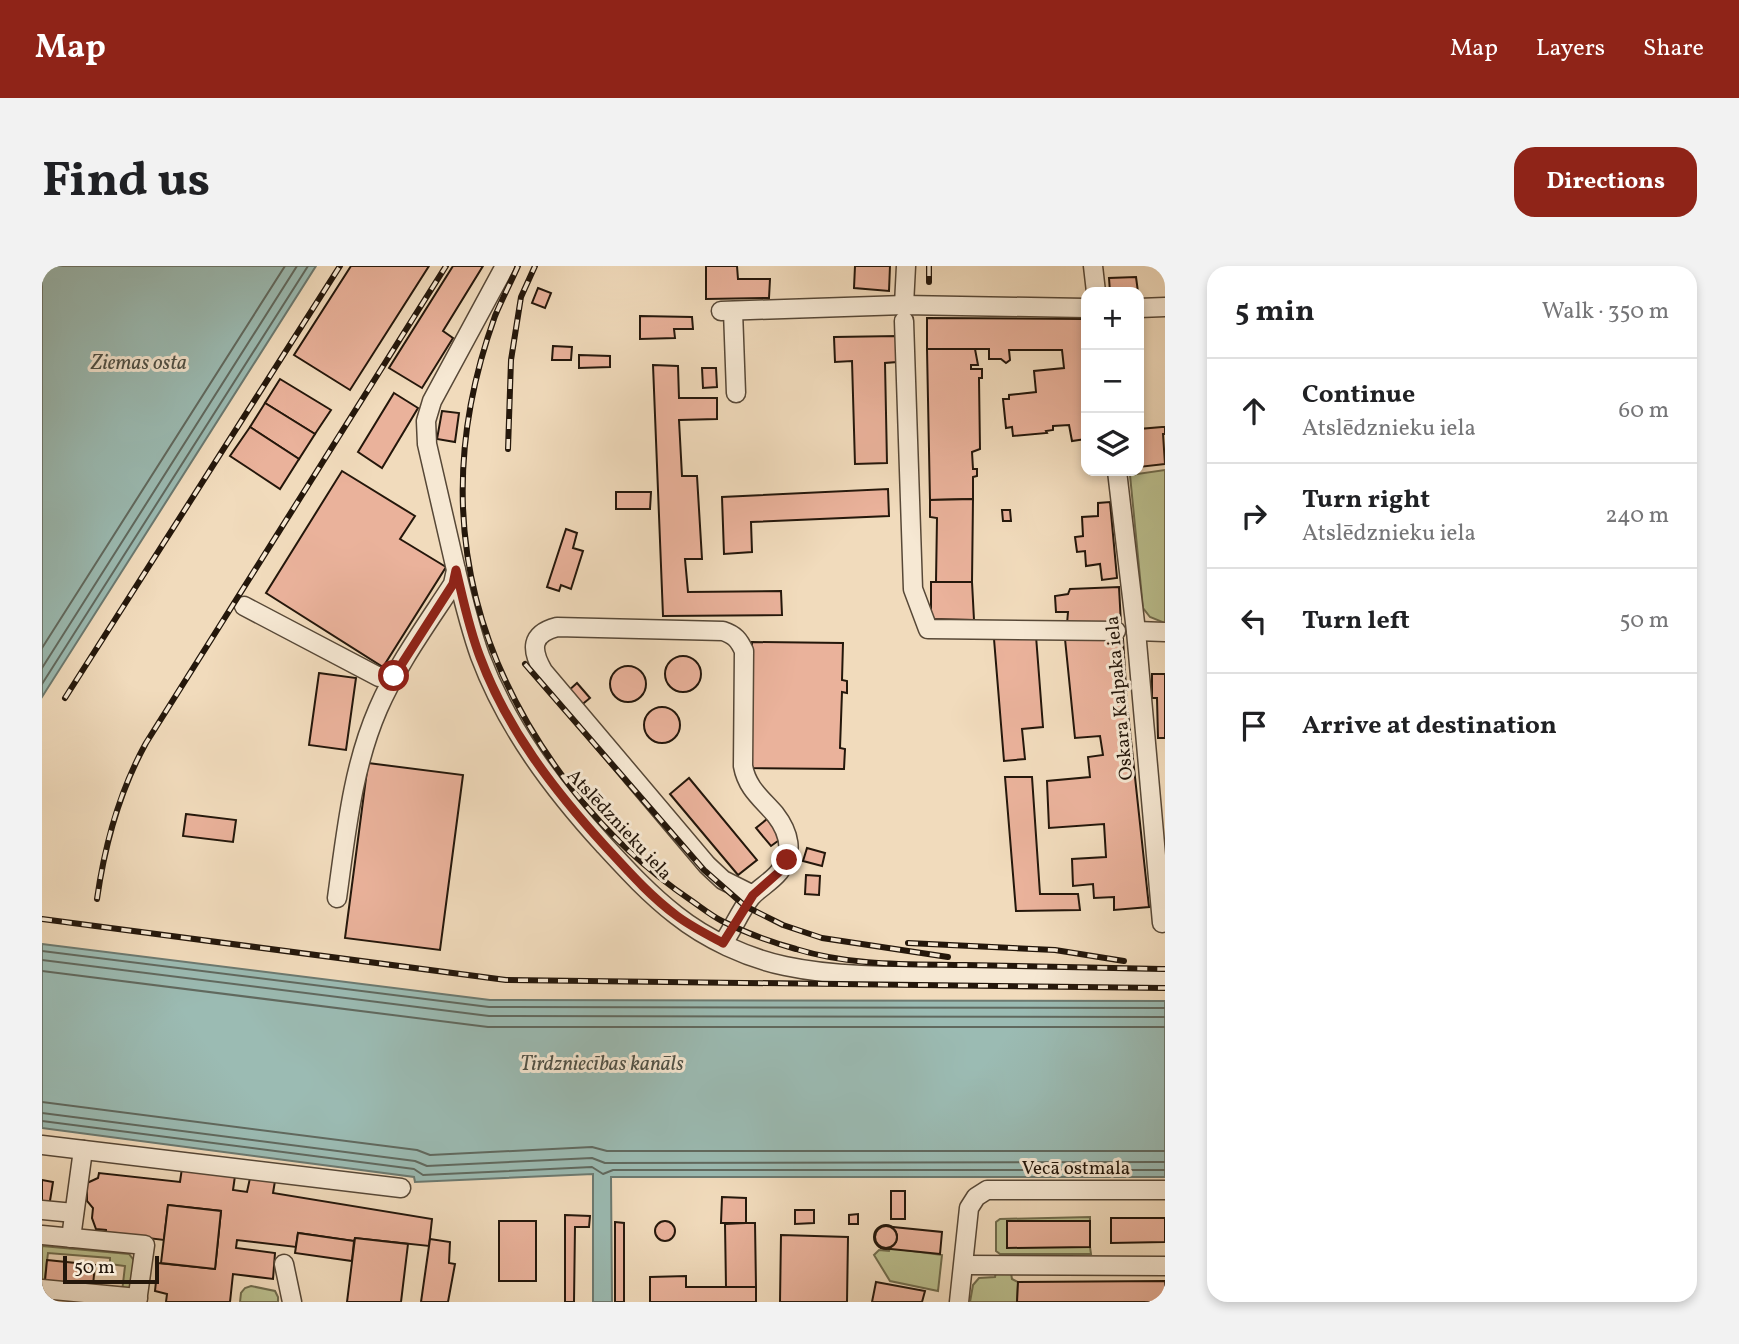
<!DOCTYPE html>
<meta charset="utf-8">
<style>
:root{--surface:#fff;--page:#f2f2f2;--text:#202124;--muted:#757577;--line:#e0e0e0;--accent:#8f2418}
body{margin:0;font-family:Vollkorn,serif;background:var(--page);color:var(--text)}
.controls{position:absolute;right:21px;top:21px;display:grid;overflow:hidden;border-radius:14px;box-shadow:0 4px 10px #0003}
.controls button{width:63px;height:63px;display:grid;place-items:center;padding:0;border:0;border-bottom:2px solid var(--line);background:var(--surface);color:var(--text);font:35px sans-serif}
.scale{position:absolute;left:21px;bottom:18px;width:96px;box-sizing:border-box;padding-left:7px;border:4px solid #24170b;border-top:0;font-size:19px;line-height:24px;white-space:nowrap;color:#24170b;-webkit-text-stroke:5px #f6e8d3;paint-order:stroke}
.stop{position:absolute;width:21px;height:21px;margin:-16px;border:5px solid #8f2418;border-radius:50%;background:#fff}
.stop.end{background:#8f2418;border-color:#fff;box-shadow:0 2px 7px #0008}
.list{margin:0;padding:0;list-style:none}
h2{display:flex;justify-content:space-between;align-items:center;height:91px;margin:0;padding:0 28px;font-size:30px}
h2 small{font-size:23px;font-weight:400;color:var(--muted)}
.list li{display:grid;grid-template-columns:46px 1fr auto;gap:21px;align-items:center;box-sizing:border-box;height:105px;padding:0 28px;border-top:2px solid var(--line)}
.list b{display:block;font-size:26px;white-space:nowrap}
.list p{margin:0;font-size:23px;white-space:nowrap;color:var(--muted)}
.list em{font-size:23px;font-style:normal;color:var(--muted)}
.icon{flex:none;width:38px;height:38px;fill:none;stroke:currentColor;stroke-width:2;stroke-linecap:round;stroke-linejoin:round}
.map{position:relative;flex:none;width:1123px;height:1036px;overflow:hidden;border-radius:21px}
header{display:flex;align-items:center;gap:42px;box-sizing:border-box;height:98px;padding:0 35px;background:var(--accent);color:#fff}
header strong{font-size:33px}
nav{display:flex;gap:38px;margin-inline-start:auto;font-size:24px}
.intro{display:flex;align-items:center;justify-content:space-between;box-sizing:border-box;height:168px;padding:0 42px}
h1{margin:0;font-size:49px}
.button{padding:18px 32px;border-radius:21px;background:var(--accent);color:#fff;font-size:24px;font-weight:700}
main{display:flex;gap:42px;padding:0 42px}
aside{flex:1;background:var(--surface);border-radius:21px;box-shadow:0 4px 10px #0003}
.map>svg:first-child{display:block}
.green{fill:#bbc08f;stroke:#706c4d;stroke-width:2}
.water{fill:#9bbbb3;stroke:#6b7970;stroke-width:2}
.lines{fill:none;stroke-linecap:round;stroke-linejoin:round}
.shore{stroke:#60695f;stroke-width:2}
.building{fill:#eab29b;stroke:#24170b;stroke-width:2}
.minor-casing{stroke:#574837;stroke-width:21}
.minor{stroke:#f6e8d3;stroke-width:18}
.rail-casing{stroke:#24170b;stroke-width:6}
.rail{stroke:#f6e8d3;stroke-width:3.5;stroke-dasharray:10;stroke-linecap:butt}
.route{stroke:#8f2418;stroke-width:9}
.labels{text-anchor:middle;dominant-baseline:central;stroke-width:6;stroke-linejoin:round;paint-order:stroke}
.street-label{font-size:19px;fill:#24170b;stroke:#f6e8d3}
.water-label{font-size:21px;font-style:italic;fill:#4e5046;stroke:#f6e8d3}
</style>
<header>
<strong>Map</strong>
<nav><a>Map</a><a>Layers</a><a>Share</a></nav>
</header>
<div class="intro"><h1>Find us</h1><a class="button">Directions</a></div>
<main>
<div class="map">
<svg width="1123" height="1036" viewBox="0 0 1123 1036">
<rect width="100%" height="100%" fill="#f1dbbc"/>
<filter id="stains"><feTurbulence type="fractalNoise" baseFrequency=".00286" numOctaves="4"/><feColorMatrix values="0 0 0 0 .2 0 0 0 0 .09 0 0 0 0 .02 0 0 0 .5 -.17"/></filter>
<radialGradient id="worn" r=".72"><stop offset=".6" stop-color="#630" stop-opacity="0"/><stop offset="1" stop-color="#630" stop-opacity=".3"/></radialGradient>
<!-- green -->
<g class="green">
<polygon points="1123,204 1123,357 1108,351 1101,342 1088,209"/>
<polygon points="1048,951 1048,955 966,955 965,981 1048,981 1049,988 958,988 954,985 954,956 958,953"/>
<polygon points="0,980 87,988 94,997 90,1025 80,1026 83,1000 68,998 68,992 6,987 2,1019 0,1019"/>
<polygon points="848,982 900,989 896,1025 848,1015 832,989 837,984 847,985"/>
<polygon points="954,1006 969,1007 970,1013 976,1016 975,1036 928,1036 931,1019 937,1012 953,1011"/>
<polygon points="209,1020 233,1025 236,1031 236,1036 198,1036 199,1027 203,1022"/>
</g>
<!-- water -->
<g class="water">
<polygon points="0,0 274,0 0,431"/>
<polygon points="0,678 448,734 1123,735 1123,911 569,911 570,1036 551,1036 551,908 373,916 372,911 0,862"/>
</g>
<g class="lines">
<!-- shore -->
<g class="shore">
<polyline points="0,382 243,0"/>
<polyline points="0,402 255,0"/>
<polyline points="0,418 266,0"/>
<polyline points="0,685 447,741 1123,742"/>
<polyline points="0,694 447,750 1123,751"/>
<polyline points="0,705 446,761 1123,761"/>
<polyline points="0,836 375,884 388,889 550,881 565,885 1123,885"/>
<polyline points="0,847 373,895 385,900 550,892 563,897 1123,896"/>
<polyline points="0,855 372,903 381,909 550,901 561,908 571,904 1123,904"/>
</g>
</g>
<!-- building -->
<g class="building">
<polygon points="309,0 387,0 308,124 252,89"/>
<polygon points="411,0 441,0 401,65 411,72 380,122 347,102"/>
<polygon points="664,0 695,0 696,13 728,13 727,32 664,33"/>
<polygon points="813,0 848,0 847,25 812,22"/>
<polygon points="1094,11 1096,26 1068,26 1067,12"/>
<polygon points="496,22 509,27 503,42 490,37"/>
<polygon points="598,50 650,51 651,63 632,63 633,72 598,73"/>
<polygon points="885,52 1044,53 1044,173 1030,175 1027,159 1011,160 1011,164 1004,165 1005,167 971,170 970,161 964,162 961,133 967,133 967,129 994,126 992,105 1022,102 1020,84 967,84 968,94 964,97 959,93 947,93 947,83 885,83"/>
<polygon points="855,70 855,96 843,97 845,197 813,198 810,95 793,96 792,71"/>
<polygon points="511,80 530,81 529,94 510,94"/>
<polygon points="885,83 933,83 936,99 929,99 929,103 940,103 940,112 937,112 938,183 930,186 931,203 935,203 935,210 931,211 931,233 888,234"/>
<polygon points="537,89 568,90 568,101 537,102"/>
<polygon points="611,99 636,100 637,132 675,132 675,153 637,154 640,210 655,210 660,293 643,293 646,326 739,325 740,349 621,350"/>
<polygon points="660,102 674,102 675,121 661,122"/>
<polygon points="238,113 289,144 273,168 223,137"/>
<polygon points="352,127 376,142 340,202 316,186"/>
<polygon points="223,137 273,168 257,193 208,161"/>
<polygon points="400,145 417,147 413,176 395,173"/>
<polygon points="208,161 257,193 238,223 188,190"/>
<polygon points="1120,161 1123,161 1123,168 1121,168 1123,198 1097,201 1097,163"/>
<polygon points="300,205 373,250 358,273 404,301 341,401 224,327"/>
<polygon points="846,223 847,250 709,256 710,286 682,288 680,231"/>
<polygon points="574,226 609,226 608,243 574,243"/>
<polygon points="931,233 930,316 894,316 895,252 888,251 888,234"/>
<polygon points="1068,236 1075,312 1060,314 1058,298 1044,300 1043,285 1035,286 1033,271 1041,270 1040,251 1056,250 1056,237"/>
<polygon points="960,244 968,244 969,255 961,255"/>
<polygon points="524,263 535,267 531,282 541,285 529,323 519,319 517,325 505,321"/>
<polygon points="889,316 930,316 932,354 889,353"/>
<polygon points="1077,321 1079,358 1025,358 1026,346 1014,346 1013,330 1026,328 1028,323"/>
<polygon points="994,370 1001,461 980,463 983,493 962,495 952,373"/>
<polygon points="1023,373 1081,373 1085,437 1107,641 1072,644 1072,631 1052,632 1051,618 1031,620 1030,593 1064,591 1062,558 1007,562 1005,515 1048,511 1046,491 1061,489 1058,470 1033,472"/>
<polygon points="710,376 801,377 800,414 805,415 805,427 800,426 798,482 803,483 802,503 707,502"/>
<circle cx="641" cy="408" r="18"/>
<circle cx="586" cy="418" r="18"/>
<polygon points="277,407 314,412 304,484 267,479"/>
<polygon points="1110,408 1123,408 1123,472 1116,472 1115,432 1110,432"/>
<polygon points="535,417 548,432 537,441 525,426"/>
<circle cx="620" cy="459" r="18"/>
<polygon points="326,497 421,509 398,684 303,672"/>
<polygon points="963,511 990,511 998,628 1036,628 1038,644 974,645"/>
<polygon points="647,512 715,594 696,609 628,528"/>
<polygon points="144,548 194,554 191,576 141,570"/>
<polygon points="725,553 740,572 729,580 714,562"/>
<polygon points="765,582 783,587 780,600 761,595"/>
<polygon points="764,609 778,610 777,629 763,628"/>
<polygon points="140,902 193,910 191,924 205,926 208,912 233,915 231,927 390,953 387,980 313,972 312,975 256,967 254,981 195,974 194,982 233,987 231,1013 191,1008 188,1036 124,1036 125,1028 113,1025 116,997 173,1003 179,945 126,939 122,974 64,967 64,964 54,963 50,952 51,942 45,935 45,917 56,912 57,907 138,916"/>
<polygon points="0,914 11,916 7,941 0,940"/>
<rect x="849" y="925" width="14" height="28"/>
<polygon points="680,931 704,932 704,957 679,957"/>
<polygon points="126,939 179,945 173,1003 119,997"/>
<polygon points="753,944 772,944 772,957 753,958"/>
<polygon points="816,948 816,958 807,958 807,949"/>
<polygon points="523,949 548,950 547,961 533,961 532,1036 523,1036"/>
<polygon points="1069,952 1123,952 1123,976 1069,977"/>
<circle cx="623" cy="965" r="10"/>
<rect x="457" y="955" width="37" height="60"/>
<polygon points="965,955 1048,955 1048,981 965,982"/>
<polygon points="573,956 582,957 582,1036 573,1036"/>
<polygon points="704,957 713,957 714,1021 684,1021 683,958"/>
<circle cx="844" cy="971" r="12"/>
<polygon points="841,960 900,966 898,988 839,982 833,975 834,965"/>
<circle cx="844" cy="971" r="11"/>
<circle cx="844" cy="971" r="11"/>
<polygon points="256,967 312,975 310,995 253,987"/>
<polygon points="739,969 806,971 805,1036 738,1036"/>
<polygon points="313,972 366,978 359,1036 305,1036"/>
<polygon points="388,973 408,976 407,997 413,998 406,1036 379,1036"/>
<polygon points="5,994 53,999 51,1019 14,1021 14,1015 3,1015"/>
<polygon points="644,1010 644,1021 714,1021 714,1036 608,1036 608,1011"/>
<polygon points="1123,1015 1123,1036 975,1036 976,1016"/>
<polygon points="834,1016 883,1025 880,1036 830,1036"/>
</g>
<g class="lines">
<defs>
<g id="minor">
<polyline points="1051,0 1054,26"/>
<polyline points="862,39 864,0"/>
<polyline points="1097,42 1123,41"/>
<polyline points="679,45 862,39 1044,42"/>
<polyline points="691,45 694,127"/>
<polyline points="862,55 871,323 886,363 1074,365"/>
<polyline points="1075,205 1094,365 1120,657"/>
<path d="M414 304C421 333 428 362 438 390 465 462 511 523 562 579 585 604 607 628 634 649 664 673 705 692 743 700 800 712 859 710 917 710 986 710 1054 711 1123 712"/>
<polyline points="202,340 337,411 352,410"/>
<polyline points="1094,365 1123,366"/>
<path d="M295 632C304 568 310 503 336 443 355 399 385 358 411 318L414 304 385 178 384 155 390 135 463 0"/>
<path d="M681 677C691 663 698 645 709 631 717 622 729 616 737 606 753 587 747 566 733 548 719 532 705 522 701 500L702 385C697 374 693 369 681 365L515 361C488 368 489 384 501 405L665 599 681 614 711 629"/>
<polyline points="0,879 359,922"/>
<polyline points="0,944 32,947"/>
<polyline points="0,969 103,979 95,1036"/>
<polyline points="29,972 41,884"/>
<polyline points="242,998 250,1036"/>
<polyline points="922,999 1123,1000"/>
<polyline points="0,1023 96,1032"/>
<polyline points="917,1036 927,942 934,931 945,924 1123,924"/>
</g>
</defs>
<!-- minor casing -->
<use href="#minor" class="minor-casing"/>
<!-- minor -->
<use href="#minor" class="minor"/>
<defs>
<g id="rail">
<path d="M476 0C469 16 460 33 453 50 391 222 419 380 531 524 565 567 604 604 650 635 660 642 670 650 680 655 704 667 729 676 754 683 809 700 866 698 923 699 989 700 1056 702 1123 703"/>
<polyline points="887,0 887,16"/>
<polyline points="466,183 469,94 479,31 493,0"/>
<polyline points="483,398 662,604 703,640 741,659 780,672 906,691"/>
<polyline points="23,432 298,0"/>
<path d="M55 633C63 577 77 526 104 477L404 0"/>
<polyline points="0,653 464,714 1123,722"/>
<polyline points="866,677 1013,684 1082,695"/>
</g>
</defs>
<!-- rail casing -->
<use href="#rail" class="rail-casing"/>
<!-- rail -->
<use href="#rail" class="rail"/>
</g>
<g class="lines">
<!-- route -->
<path class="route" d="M352 410 411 318 414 304C421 333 427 363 438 391 465 463 511 523 563 580 586 605 608 630 635 650 650 661 666 669 681 677L711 629 737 606 745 594"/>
</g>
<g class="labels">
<!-- street labels -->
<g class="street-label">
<text transform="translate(1078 432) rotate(-95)">Oskara Kalpaka iela</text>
<text transform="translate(577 559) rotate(47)">Atslēdznieku iela</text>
<text x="1034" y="903">Vecā ostmala</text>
</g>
<!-- water labels -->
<g class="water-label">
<text x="97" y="97">Ziemas osta</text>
<text x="560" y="798">Tirdzniecības kanāls</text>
</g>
</g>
<rect width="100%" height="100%" filter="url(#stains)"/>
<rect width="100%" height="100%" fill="url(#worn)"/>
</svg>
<div class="controls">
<button>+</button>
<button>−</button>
<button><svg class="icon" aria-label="layers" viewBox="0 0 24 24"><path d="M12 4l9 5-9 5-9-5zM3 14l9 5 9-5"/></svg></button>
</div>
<div class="scale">50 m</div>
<div class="stop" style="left:352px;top:410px"></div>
<div class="stop end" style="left:745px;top:594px"></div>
</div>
<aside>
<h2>5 min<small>Walk · 350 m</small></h2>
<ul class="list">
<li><svg class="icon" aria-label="ahead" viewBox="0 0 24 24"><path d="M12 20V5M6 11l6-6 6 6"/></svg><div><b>Continue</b><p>Atslēdznieku iela</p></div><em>60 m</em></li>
<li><svg class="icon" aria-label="right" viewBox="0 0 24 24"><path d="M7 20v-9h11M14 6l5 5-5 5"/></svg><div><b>Turn right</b><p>Atslēdznieku iela</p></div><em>240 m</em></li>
<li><svg class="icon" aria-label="left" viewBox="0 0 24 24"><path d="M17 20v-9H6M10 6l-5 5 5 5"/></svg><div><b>Turn left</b></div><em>50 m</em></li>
<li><svg class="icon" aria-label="arrive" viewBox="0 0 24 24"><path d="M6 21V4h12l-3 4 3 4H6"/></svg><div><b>Arrive at destination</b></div></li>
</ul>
</aside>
</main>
